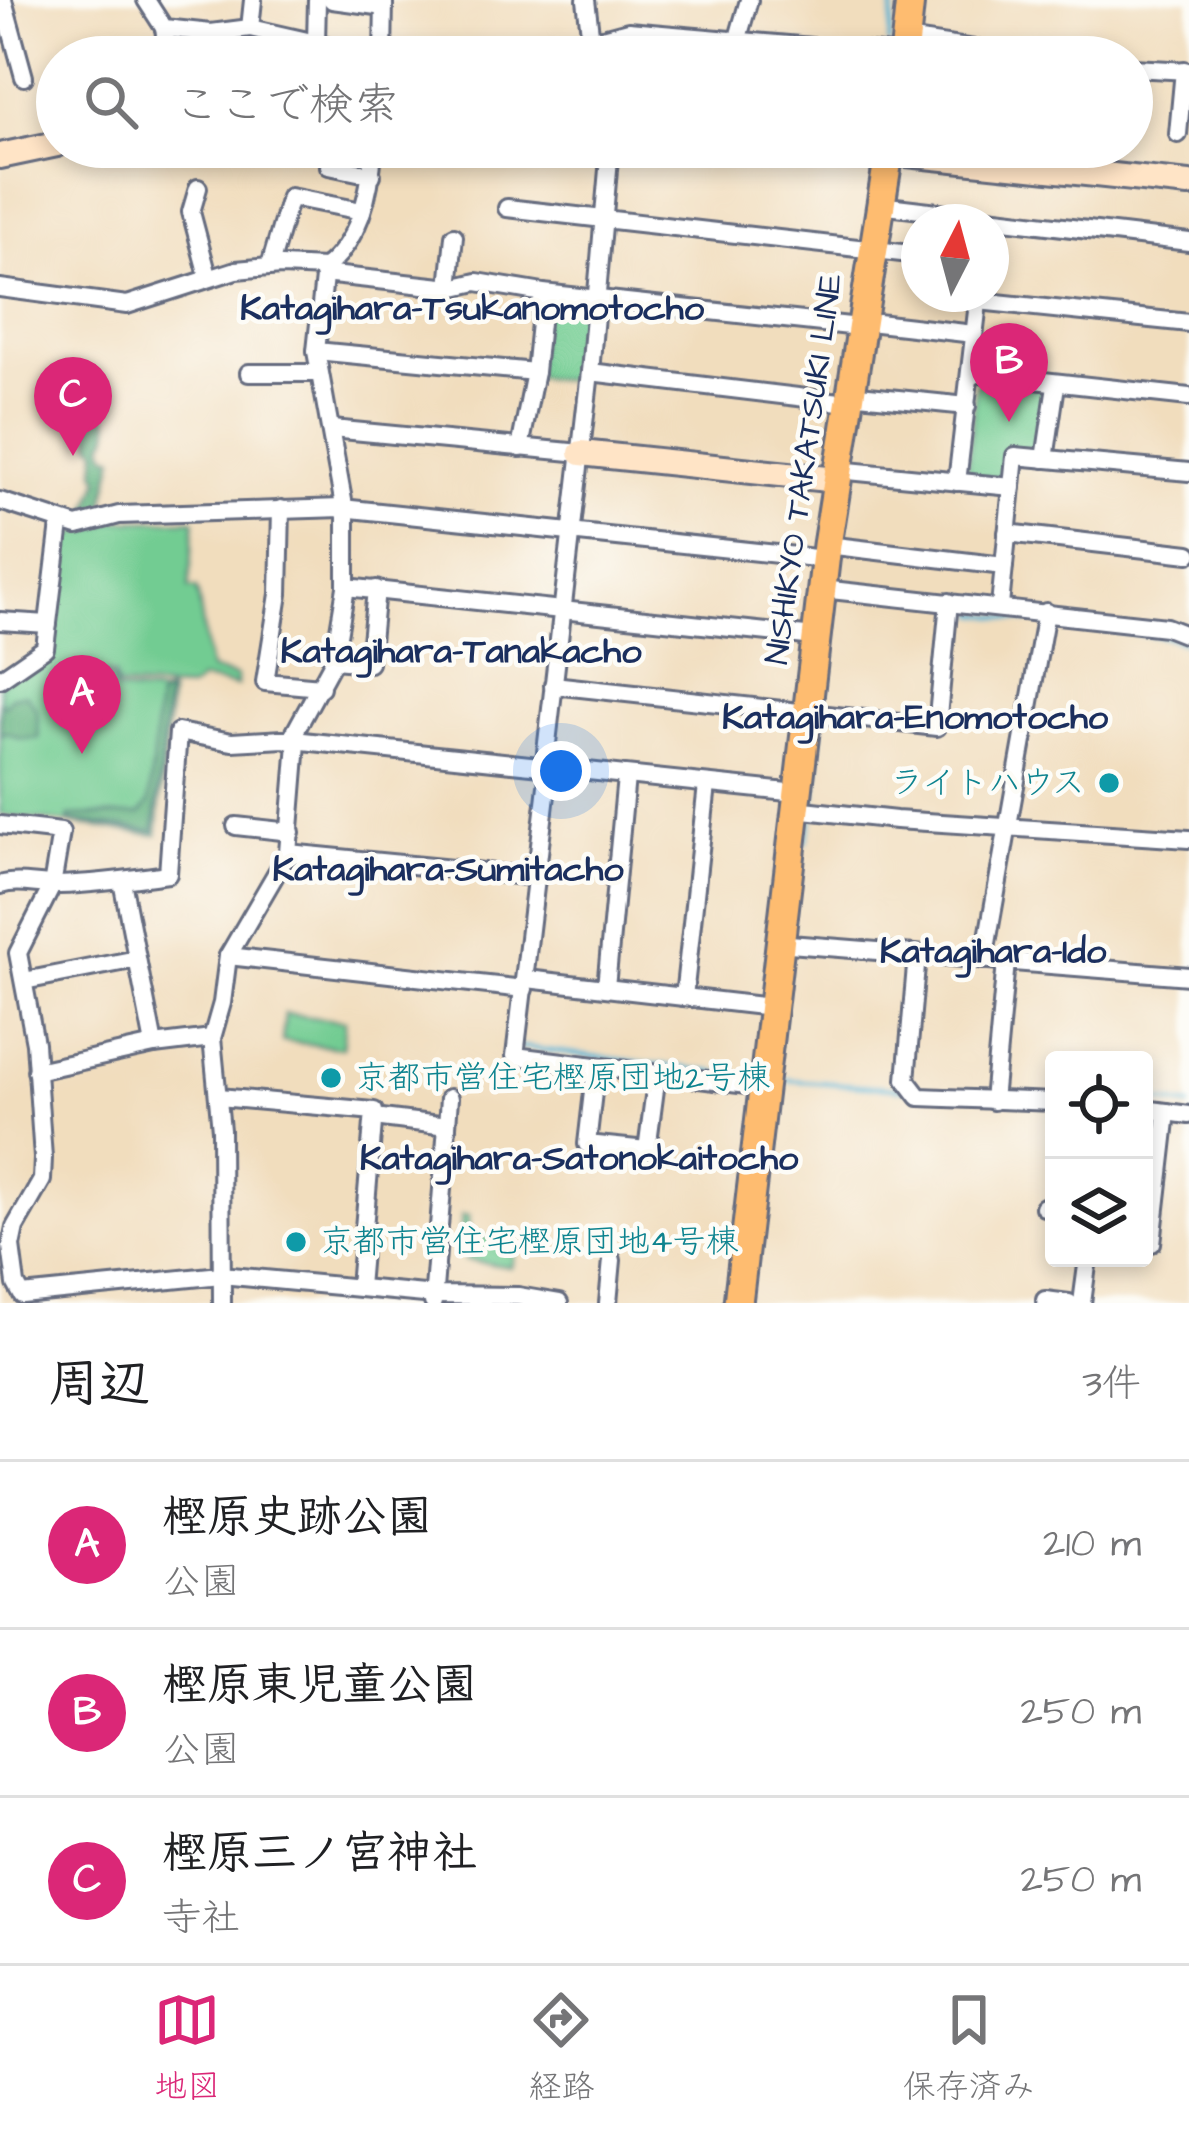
<!DOCTYPE html>
<html lang="ja">
<meta charset="utf-8">
<style>
:root{--surface:#fff;--page:#f2f2f2;--text:#202124;--muted:#757577;--line:#e0e0e0;--accent:#db2777}
body{margin:0;font-family:"Architects Daughter","Klee One",sans-serif;background:var(--page);color:var(--text)}
.controls{position:absolute;right:36px;bottom:36px;display:grid;overflow:hidden;border-radius:12px;box-shadow:0 6px 18px #0003}
.controls button{width:108px;height:108px;display:grid;place-items:center;padding:0;border:0;border-bottom:3px solid var(--line);background:var(--surface);color:var(--text);font:60px sans-serif}
.compass{position:absolute;left:901px;top:204px;width:108px;height:108px;border-radius:50%;background:var(--surface);box-shadow:0 6px 18px #0003;rotate:6deg}
.you{position:absolute;left:561px;top:771px;width:42px;height:42px;margin:-30px;border:9px solid #fff;border-radius:50%;background:#1a73e8;box-shadow:0 0 0 18px #1a73e833}
.badge{display:grid;place-items:center;width:78px;height:78px;border-radius:50%;background:var(--accent);color:#fff;font-size:39px;font-weight:700}
.pin{position:absolute;translate:-50% -99px;filter:drop-shadow(0 3px 6px #0008)}
.pin::after{content:'';position:absolute;top:63px;width:42px;height:36px;background:inherit;clip-path:polygon(0 0,100% 0,50% 100%)}
.list{margin:0;padding:0;list-style:none}
h2{display:flex;justify-content:space-between;align-items:center;height:156px;margin:0;padding:0 48px;font-size:51px}
h2 small{font-size:39px;font-weight:400;color:var(--muted)}
.list li{display:grid;grid-template-columns:78px 1fr auto;gap:36px;align-items:center;box-sizing:border-box;height:168px;padding:0 48px;border-top:3px solid var(--line)}
.list b{display:block;font-size:45px;white-space:nowrap}
.list p{margin:0;font-size:39px;white-space:nowrap;color:var(--muted)}
.list em{font-size:39px;font-style:normal;color:var(--muted)}
.icon{flex:none;width:66px;height:66px;fill:none;stroke:currentColor;stroke-width:2;stroke-linecap:round;stroke-linejoin:round}
.map{position:relative;flex:none;width:1189px;height:1303px;overflow:hidden}
.search{position:absolute;background:var(--surface);box-shadow:0 6px 18px #0003;left:36px;right:36px;top:36px;height:132px;display:flex;align-items:center;gap:30px;box-sizing:border-box;padding:0 42px;border-radius:66px;color:var(--muted);font-size:45px}
.sheet{height:660px;background:var(--surface)}
nav{display:flex;justify-content:space-around;align-items:center;box-sizing:border-box;height:168px;border-top:3px solid var(--line);background:var(--surface);font-size:33px;color:var(--muted)}
nav a{display:grid;justify-items:center;gap:6px}
nav .on{color:var(--accent)}
.map>svg:first-child{display:block}
.green{fill:#72cc92;stroke:#467e78;stroke-width:3}
.forest{fill:#5db07c;stroke:#3c706d;stroke-width:3}
.lines{fill:none;stroke-linecap:round;stroke-linejoin:round}
.stream{stroke:#54b2d2;stroke-width:4.5}
.street-casing{stroke:#666c7f;stroke-width:22}
.secondary-casing{stroke:#666c7f;stroke-width:30}
.primary-casing{stroke:#666c7f;stroke-width:33}
.street{stroke:#fff;stroke-width:16}
.secondary{stroke:#ffe4c6;stroke-width:24}
.primary{stroke:#febc70;stroke-width:27}
.culture-dot{fill:#0f9aa8;stroke:#fdfcf7;stroke-width:4.5}
.labels{text-anchor:middle;dominant-baseline:central;stroke-width:9;stroke-linejoin:round;paint-order:stroke}
.street-label{font-size:33px;fill:#1b2f5e;stroke:#fdfcf7}
.culture-label{font-size:33px;fill:#0d838f;stroke:#fdfcf7;text-anchor:start}
.neighbourhood-label{font-size:36px;font-weight:bold;fill:#1b2f5e;stroke:#fdfcf7}
</style>
<div class="map">
<svg width="1189" height="1303" viewBox="0 0 1189 1303">
<rect width="100%" height="100%" fill="#fdfcf7"/>
<filter id="ink" filterUnits="userSpaceOnUse"><feTurbulence type="fractalNoise" baseFrequency=".00833" numOctaves="2"/><feDisplacementMap in="SourceGraphic" scale="24" xChannelSelector="R" yChannelSelector="G"/><feConvolveMatrix kernelMatrix="1 2 1 2 8 2 1 2 1" color-interpolation-filters="sRGB"/></filter>
<filter id="wash" filterUnits="userSpaceOnUse"><feTurbulence type="fractalNoise" baseFrequency=".004" numOctaves="4" result="noise"/><feDisplacementMap in="SourceGraphic" scale="48" xChannelSelector="R" yChannelSelector="G"/><feGaussianBlur stdDeviation="2.7" result="paint"/><feColorMatrix in="noise" values="0 0 0 0 0 0 0 0 0 0 0 0 0 0 0 0 0 1.4 0 .05"/><feComposite in="paint" operator="in"/></filter>
<g filter="url(#wash)">
<rect width="100%" height="100%" fill="#f1ddbd"/>
<!-- green -->
<g class="green">
<polygon points="544,299 584,306 575,382 535,377"/>
<polygon points="981,382 1046,389 1050,393 1043,453 1011,450 1008,478 966,477 976,385"/>
<polygon points="195,520 189,588 197,589 210,670 237,677 237,686 201,680 190,689 117,687 114,674 52,674 112,678 116,691 170,694 157,835 0,815 0,684 42,651 64,535 90,531 114,521"/>
<polygon points="285,1014 345,1021 342,1048 282,1041"/>
<polygon points="462,1215 469,1216 468,1236 515,1239 518,1243 511,1267 465,1260 467,1243 460,1242"/>
</g>
<!-- forest -->
<g class="forest">
<path d="M64 411 100 415 104 411C112 421 112 433 104 443L107 454 115 457 102 514 88 517 87 512 100 479 96 472 97 449 92 445 89 420 66 416Z"/>
<polygon points="167,691 154,831 68,821 69,816 140,814 149,803 158,698"/>
<polygon points="26,694 37,710 39,738 22,739 5,732 0,736 0,702 5,705 12,696"/>
</g>
<g class="lines">
<!-- stream -->
<g class="stream">
<polyline points="889,43 894,0"/>
<polyline points="977,614 1029,621"/>
<polyline points="1056,624 1168,637 1187,643"/>
<polyline points="814,807 821,723"/>
<polyline points="806,842 812,818"/>
<polyline points="507,1045 746,1076"/>
<polyline points="776,1079 908,1089"/>
<polyline points="1144,1099 1189,1106"/>
</g>
</g>
</g>
<g filter="url(#ink)">
<g class="lines">
<defs>
<g id="street">
<polyline points="3,0 24,77"/>
<polyline points="146,0 164,28 211,33 250,28 378,57"/>
<polyline points="332,0 384,7"/>
<polyline points="586,0 591,41"/>
<polyline points="164,28 168,57"/>
<polyline points="250,28 253,0"/>
<polyline points="738,38 749,0"/>
<polyline points="906,39 1028,57"/>
<polyline points="316,43 317,0"/>
<polyline points="383,57 384,0"/>
<polyline points="579,57 591,41 628,31 904,55"/>
<polyline points="1132,68 1189,71"/>
<polyline points="1178,134 1184,70"/>
<polyline points="329,166 372,175"/>
<polyline points="198,188 191,212 208,276"/>
<polyline points="879,205 1189,242"/>
<polyline points="507,208 919,255"/>
<polyline points="270,266 290,197 362,211"/>
<polyline points="323,274 451,288 477,282 543,293 859,327"/>
<path d="M0 288 127 305 236 270 281 266 325 268C361 239 371 191 373 147"/>
<polyline points="449,288 454,236"/>
<polyline points="978,301 1189,323"/>
<polyline points="860,321 974,334"/>
<polyline points="316,351 535,372"/>
<polyline points="590,372 848,403"/>
<polyline points="249,373 319,373"/>
<polyline points="970,373 1189,397"/>
<polyline points="849,394 967,406"/>
<polyline points="332,429 581,453"/>
<polyline points="520,448 535,372 543,293"/>
<polyline points="1045,459 1056,385"/>
<polyline points="838,470 1012,487"/>
<polyline points="957,482 979,294"/>
<polyline points="0,501 77,526 119,515 342,508 825,559"/>
<polyline points="281,509 279,594 265,682 321,687"/>
<polyline points="1007,533 1189,554"/>
<polyline points="827,545 1004,566"/>
<polyline points="346,587 815,637"/>
<polyline points="822,589 1166,627 1189,636"/>
<polyline points="1000,606 1015,456 1189,472"/>
<polyline points="0,621 48,624"/>
<polyline points="334,660 369,663 376,589"/>
<polyline points="0,679 45,648 60,524"/>
<polyline points="553,685 937,727 949,602"/>
<polyline points="290,741 334,660 346,587 346,517 316,351 325,268"/>
<polyline points="544,769 590,372 610,147"/>
<polyline points="549,769 515,1056 763,1087"/>
<polyline points="795,809 896,820 1189,839"/>
<polyline points="0,825 61,832 52,886 18,953 35,1043 43,1158 42,1180 15,1227 11,1246 16,1284 22,1295 221,1275 435,1295 518,1296 559,1303"/>
<polyline points="236,826 291,832"/>
<polyline points="288,853 536,877"/>
<polyline points="122,881 154,1045"/>
<path d="M0 885C19 879 39 886 59 885 95 884 132 879 168 874L178 732 232 742 284 739 797 793"/>
<polyline points="777,943 1189,976"/>
<polyline points="917,955 906,1080 919,1097 1054,1102"/>
<polyline points="228,956 524,989"/>
<polyline points="984,960 1046,612"/>
<polyline points="527,979 771,1007"/>
<polyline points="24,981 137,959"/>
<polyline points="606,987 626,777"/>
<polyline points="684,997 707,785"/>
<polyline points="596,1066 587,1144 647,1150 657,1074"/>
<polyline points="36,1071 154,1045 212,1038"/>
<polyline points="219,1097 374,1111 359,1287"/>
<polyline points="993,1101 1006,962"/>
<polyline points="1144,1109 1189,1115"/>
<polyline points="374,1117 447,1126 433,1302"/>
<polyline points="447,1126 449,1098"/>
<polyline points="1044,1207 1054,1208"/>
<polyline points="1152,1243 1167,1112"/>
<polyline points="1045,1300 1069,1303"/>
<polyline points="222,1303 221,1130 212,1038 222,1003 228,956 288,853 297,743"/>
<polyline points="608,1303 612,1260"/>
<polyline points="1082,1303 1088,1258"/>
</g>
<g id="secondary">
<polyline points="840,147 1189,184"/>
<polyline points="0,156 57,144"/>
<polyline points="581,453 837,480"/>
</g>
<g id="primary">
<polyline points="904,57 910,0"/>
<polyline points="738,1303 827,545 890,147"/>
</g>
</defs>
<!-- street casing -->
<use href="#street" class="street-casing"/>
<!-- secondary casing -->
<use href="#secondary" class="secondary-casing"/>
<!-- primary casing -->
<use href="#primary" class="primary-casing"/>
<!-- street -->
<use href="#street" class="street"/>
<!-- secondary -->
<use href="#secondary" class="secondary"/>
<!-- primary -->
<use href="#primary" class="primary"/>
</g>
</g>
<!-- markers -->
<g class="culture-dot">
<circle cx="1109" cy="783" r="12"/>
<circle cx="331" cy="1078" r="12"/>
<circle cx="296" cy="1242" r="12"/>
</g>
<g class="labels">
<!-- street labels -->
<g class="street-label">
<text transform="translate(804 469) rotate(-82)">NISHIKYO TAKATSUKI LINE</text>
</g>
<!-- culture labels -->
<g class="culture-label">
<text x="1085" y="783" text-anchor="end">ライトハウス</text>
<text x="355" y="1078">京都市営住宅樫原団地2号棟</text>
<text x="320" y="1242">京都市営住宅樫原団地4号棟</text>
</g>
<!-- neighbourhood labels -->
<g class="neighbourhood-label">
<text x="472" y="308">Katagihara-Tsukanomotocho</text>
<text x="461" y="651">Katagihara-Tanakacho</text>
<text x="915" y="717">Katagihara-Enomotocho</text>
<text x="448" y="869">Katagihara-Sumitacho</text>
<text x="993" y="951">Katagihara-Ido</text>
<text x="579" y="1158">Katagihara-Satonokaitocho</text>
</g>
</g>
</svg>
<div class="controls">
<button><svg class="icon" aria-label="locate" viewBox="0 0 24 24"><circle cx="12" cy="12" r="6"/><path d="M12 2v4M12 18v4M2 12h4M18 12h4"/></svg></button>
<button><svg class="icon" aria-label="layers" viewBox="0 0 24 24"><path d="M12 4l9 5-9 5-9-5zM3 14l9 5 9-5"/></svg></button>
</div>
<svg class="compass" viewBox="-18 -18 36 36"><path d="M0-13l5 13h-10z" fill="#e53935"/><path d="M0 13l5-13h-10z" fill="#757577"/></svg>
<div class="you"></div>
<div class="pin badge" style="left:82px;top:754px">A</div>
<div class="pin badge" style="left:1009px;top:422px">B</div>
<div class="pin badge" style="left:73px;top:456px">C</div>
<div class="search"><svg class="icon" aria-label="search" viewBox="0 0 24 24"><circle cx="10" cy="10" r="6"/><path d="M15 15l6 6"/></svg>ここで検索</div>
</div>
<section class="sheet">
<h2>周辺<small>3件</small></h2>
<ul class="list">
<li><span class="badge">A</span><div><b>樫原史跡公園</b><p>公園</p></div><em>210 m</em></li>
<li><span class="badge">B</span><div><b>樫原東児童公園</b><p>公園</p></div><em>250 m</em></li>
<li><span class="badge">C</span><div><b>樫原三ノ宮神社</b><p>寺社</p></div><em>250 m</em></li>
</ul>
</section>
<nav>
<a class="on"><svg class="icon" aria-label="map" viewBox="0 0 24 24"><path d="M3 6l6-2 6 2 6-2v14l-6 2-6-2-6 2zM9 4v14M15 6v14"/></svg>地図</a>
<a><svg class="icon" aria-label="directions" viewBox="0 0 24 24"><path d="M12 3l9 9-9 9-9-9zM9 14v-3h6M13 9l2 2-2 2"/></svg>経路</a>
<a><svg class="icon" aria-label="saved" viewBox="0 0 24 24"><path d="M7 4h10v16l-5-4-5 4z"/></svg>保存済み</a>
</nav>
